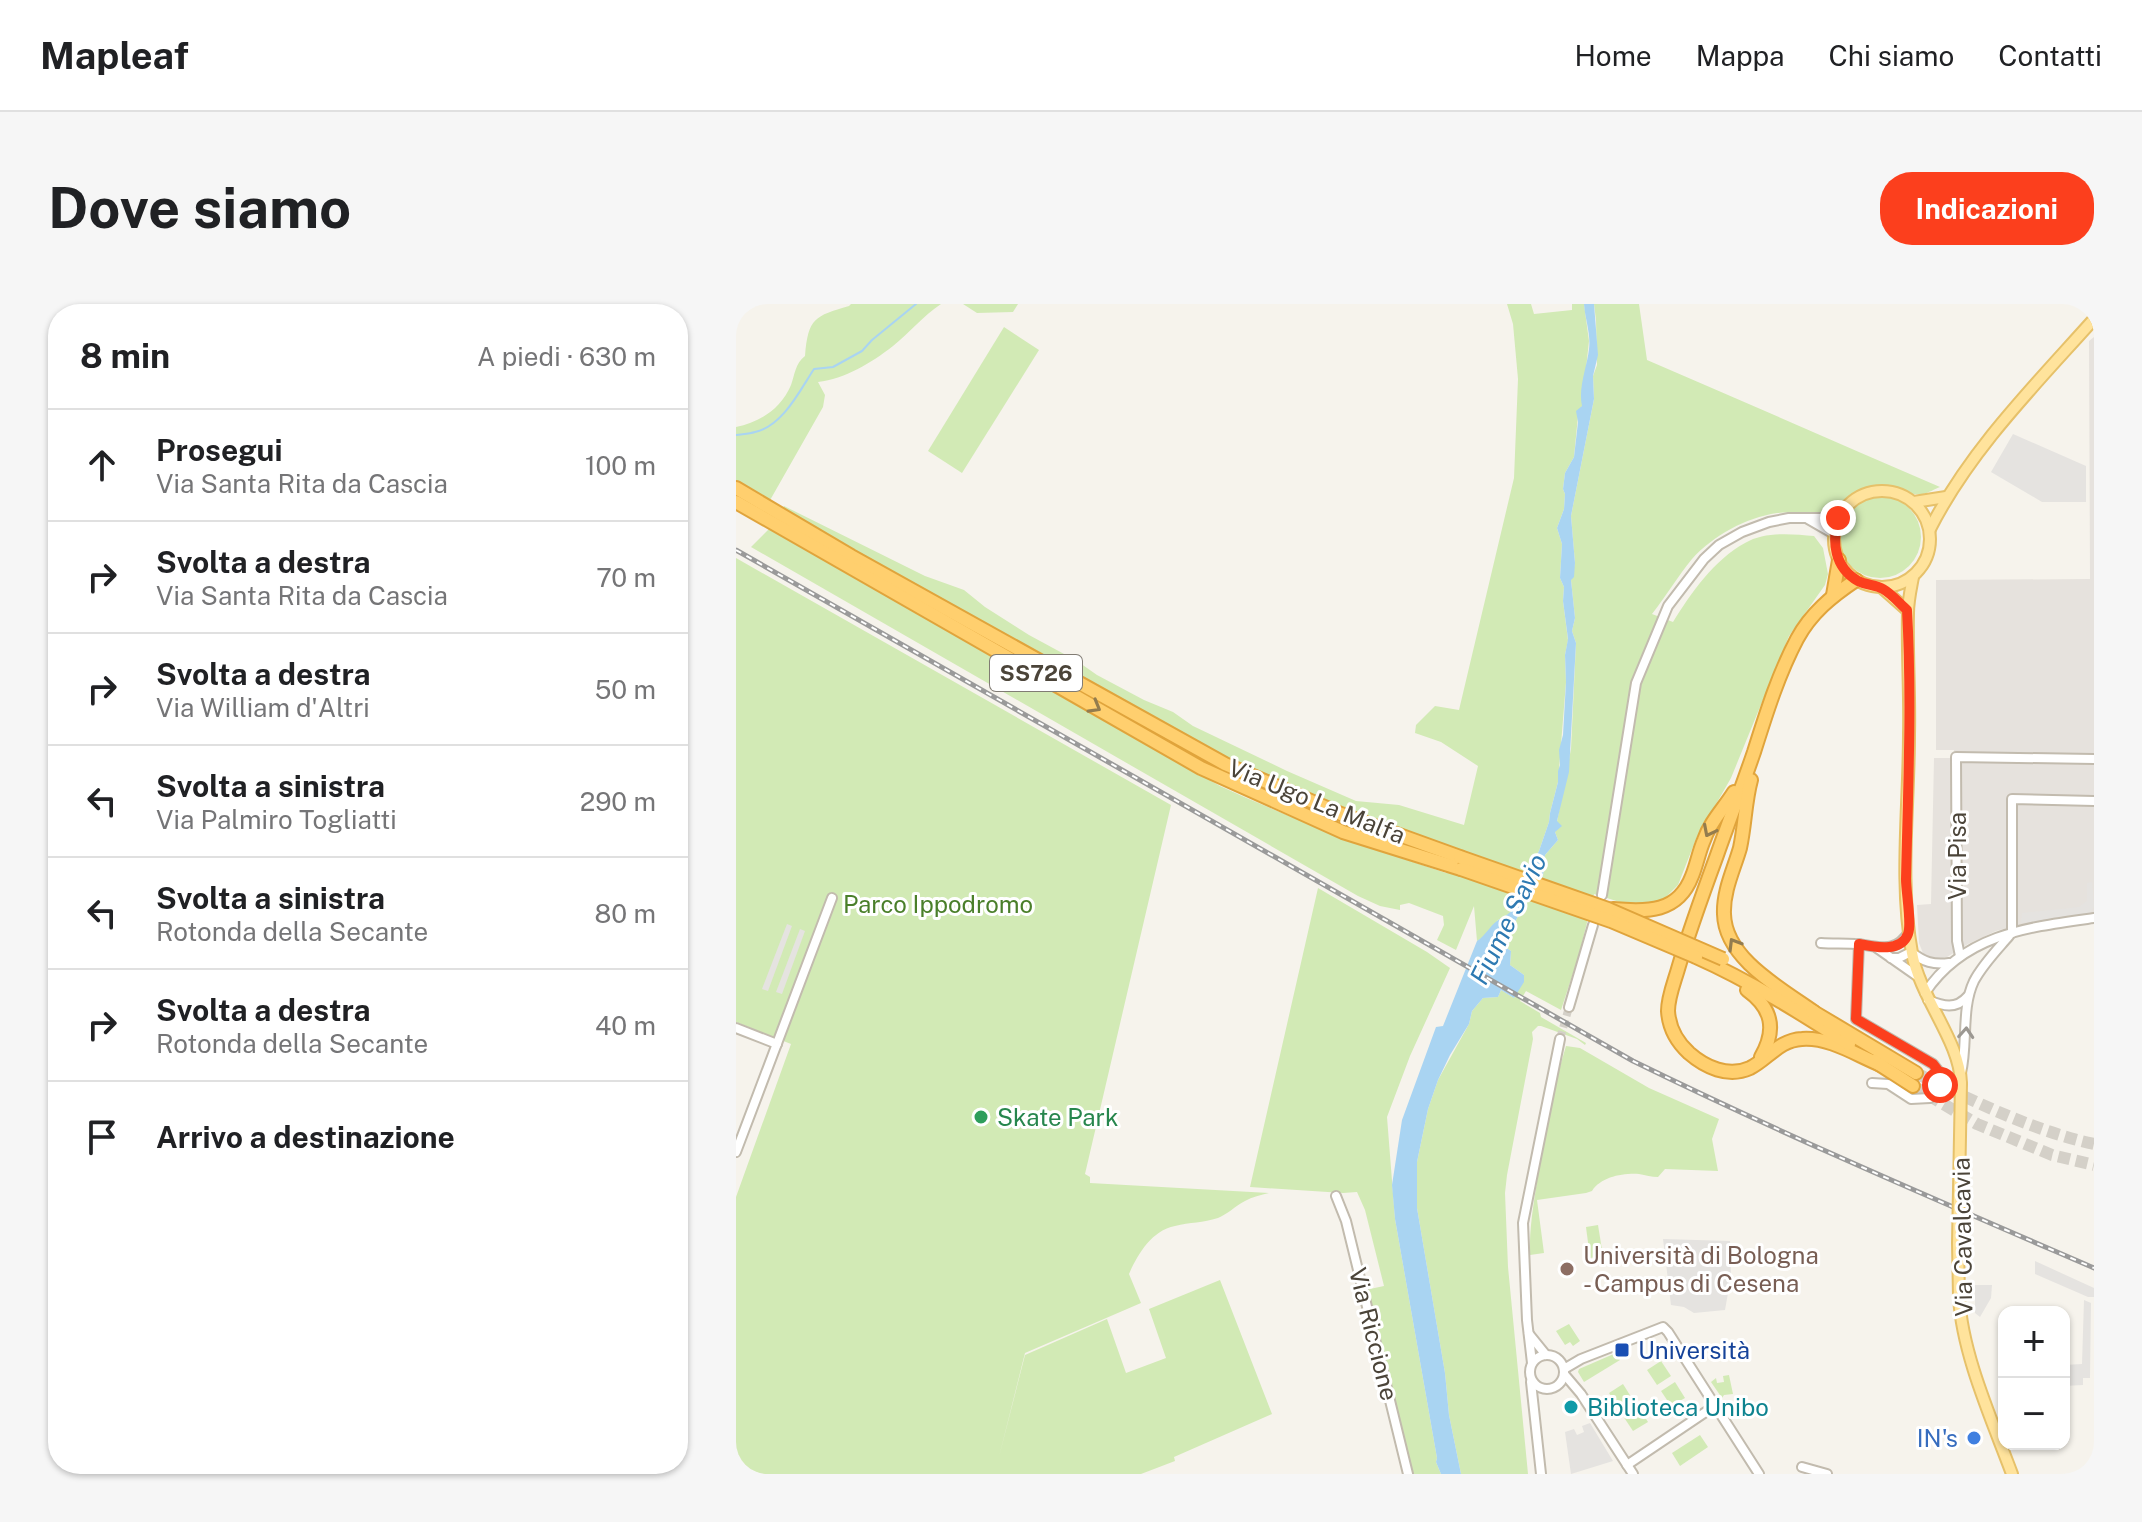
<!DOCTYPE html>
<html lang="it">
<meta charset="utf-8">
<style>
:root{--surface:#fff;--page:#f6f6f6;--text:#202124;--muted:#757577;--line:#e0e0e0;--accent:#fc3f1d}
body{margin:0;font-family:"Public Sans",sans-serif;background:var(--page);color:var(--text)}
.controls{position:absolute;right:24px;bottom:24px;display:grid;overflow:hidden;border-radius:16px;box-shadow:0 2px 6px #0004}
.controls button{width:72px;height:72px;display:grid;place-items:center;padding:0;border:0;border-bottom:2px solid var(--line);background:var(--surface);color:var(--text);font:40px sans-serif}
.stop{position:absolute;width:24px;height:24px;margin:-18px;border:6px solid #fc3f1d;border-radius:50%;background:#fff}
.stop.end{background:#fc3f1d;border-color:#fff;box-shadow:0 2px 8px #0008}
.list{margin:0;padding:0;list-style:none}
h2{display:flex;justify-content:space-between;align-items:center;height:104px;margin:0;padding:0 32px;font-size:34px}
h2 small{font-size:26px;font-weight:400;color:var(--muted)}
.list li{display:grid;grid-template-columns:52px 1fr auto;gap:24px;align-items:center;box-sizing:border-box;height:112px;padding:0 32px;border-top:2px solid var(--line)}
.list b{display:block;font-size:30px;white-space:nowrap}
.list p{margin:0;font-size:26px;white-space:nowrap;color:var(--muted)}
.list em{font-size:26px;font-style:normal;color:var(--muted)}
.icon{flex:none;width:44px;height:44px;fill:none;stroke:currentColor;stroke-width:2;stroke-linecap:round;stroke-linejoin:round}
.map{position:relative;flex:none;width:1358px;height:1170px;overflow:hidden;border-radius:32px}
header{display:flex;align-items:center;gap:48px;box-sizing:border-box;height:112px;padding:0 40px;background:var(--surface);border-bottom:2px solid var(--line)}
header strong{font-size:38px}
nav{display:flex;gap:44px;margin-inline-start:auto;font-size:28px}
.intro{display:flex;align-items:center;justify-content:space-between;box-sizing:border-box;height:192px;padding:0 48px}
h1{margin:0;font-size:56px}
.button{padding:20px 36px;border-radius:32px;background:var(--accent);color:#fff;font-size:28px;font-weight:700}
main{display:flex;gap:48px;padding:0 48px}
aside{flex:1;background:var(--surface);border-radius:32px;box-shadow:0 2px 6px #0004}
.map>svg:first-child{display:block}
.industrial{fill:#e6e2dd}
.green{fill:#d2eab5}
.parking{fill:#e5e3e0}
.water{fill:#a9d4f2}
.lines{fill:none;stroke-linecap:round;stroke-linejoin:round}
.stream{stroke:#a9d4f2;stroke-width:2}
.minor-tunnel{stroke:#d4d0c8;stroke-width:8;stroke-dasharray:8 4;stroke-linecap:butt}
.highway-tunnel{stroke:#d4d0c8;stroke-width:12;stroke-dasharray:12 6;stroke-linecap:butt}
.minor-casing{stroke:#c2bbae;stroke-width:12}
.major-casing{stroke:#e6c16a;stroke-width:14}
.highway-casing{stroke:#e0a43c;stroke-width:16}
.minor{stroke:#fff;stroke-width:8}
.major{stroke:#ffe39c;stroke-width:10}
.highway{stroke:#ffcf6e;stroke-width:12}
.rail-casing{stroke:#9a9a9a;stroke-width:5}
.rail{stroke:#fff;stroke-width:2;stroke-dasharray:6;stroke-linecap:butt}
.major-bridge-casing{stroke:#e6c16a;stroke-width:14;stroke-linecap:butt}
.highway-bridge-casing{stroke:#e0a43c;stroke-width:16;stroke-linecap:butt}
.major-bridge{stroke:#ffe39c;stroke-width:10}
.highway-bridge{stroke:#ffcf6e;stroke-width:12}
.oneway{stroke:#937c4e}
.oneway2{stroke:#9c9892}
.route{stroke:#fc3f1d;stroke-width:10}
.leisure-dot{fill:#2e9e5b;stroke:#fff;stroke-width:3}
.education-dot{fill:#8d6e63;stroke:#fff;stroke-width:3}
.transit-dot{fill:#1a4fb4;stroke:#fff;stroke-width:3}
.culture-dot{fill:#0f9aa8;stroke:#fff;stroke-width:3}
.shop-dot{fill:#3f7fe0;stroke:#fff;stroke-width:3}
.labels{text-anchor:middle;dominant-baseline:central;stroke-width:6;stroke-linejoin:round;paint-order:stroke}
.shield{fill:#fff;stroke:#817c74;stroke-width:2}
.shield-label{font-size:22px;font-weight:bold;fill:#4b4439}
.street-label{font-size:24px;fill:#4b4439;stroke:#fff}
.park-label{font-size:24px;fill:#4a7f2a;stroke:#fff}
.leisure-label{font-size:24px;fill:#27864d;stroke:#fff;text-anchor:start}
.education-label{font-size:24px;fill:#785e54;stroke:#fff;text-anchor:start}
.transit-label{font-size:24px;fill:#164399;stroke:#fff;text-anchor:start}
.culture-label{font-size:24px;fill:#0d838f;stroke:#fff;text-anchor:start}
.shop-label{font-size:24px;fill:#366cbe;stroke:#fff;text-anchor:end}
.water-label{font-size:26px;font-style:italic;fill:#2e7ab2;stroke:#fff}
</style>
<header>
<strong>Mapleaf</strong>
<nav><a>Home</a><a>Mappa</a><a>Chi siamo</a><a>Contatti</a></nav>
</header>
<div class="intro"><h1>Dove siamo</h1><a class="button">Indicazioni</a></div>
<main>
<aside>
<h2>8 min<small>A piedi · 630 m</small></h2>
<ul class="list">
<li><svg class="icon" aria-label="ahead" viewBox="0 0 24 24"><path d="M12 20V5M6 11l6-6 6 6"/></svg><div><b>Prosegui</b><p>Via Santa Rita da Cascia</p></div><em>100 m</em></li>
<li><svg class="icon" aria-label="right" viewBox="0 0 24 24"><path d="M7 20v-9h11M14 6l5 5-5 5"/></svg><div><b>Svolta a destra</b><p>Via Santa Rita da Cascia</p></div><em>70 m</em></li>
<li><svg class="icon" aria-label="right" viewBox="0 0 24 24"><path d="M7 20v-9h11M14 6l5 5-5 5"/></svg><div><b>Svolta a destra</b><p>Via William d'Altri</p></div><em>50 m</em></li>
<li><svg class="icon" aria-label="left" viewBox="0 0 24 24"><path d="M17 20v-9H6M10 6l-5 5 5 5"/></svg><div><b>Svolta a sinistra</b><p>Via Palmiro Togliatti</p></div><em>290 m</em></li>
<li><svg class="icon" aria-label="left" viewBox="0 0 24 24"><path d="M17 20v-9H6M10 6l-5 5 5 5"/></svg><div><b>Svolta a sinistra</b><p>Rotonda della Secante</p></div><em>80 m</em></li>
<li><svg class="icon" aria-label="right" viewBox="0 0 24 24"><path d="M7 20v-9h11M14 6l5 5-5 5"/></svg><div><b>Svolta a destra</b><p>Rotonda della Secante</p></div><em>40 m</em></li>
<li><svg class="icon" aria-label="arrive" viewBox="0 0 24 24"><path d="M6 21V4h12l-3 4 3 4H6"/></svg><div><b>Arrivo a destinazione</b></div></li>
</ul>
</aside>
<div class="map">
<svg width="1358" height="1170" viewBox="0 0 1358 1170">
<rect width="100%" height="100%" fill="#f6f3ec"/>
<!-- industrial -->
<polygon class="industrial" points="1358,33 1358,611 1282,621 1260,627 1232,640 1211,653 1203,655 1193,653 1187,649 1183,639 1181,601 1195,600 1198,454 1218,454 1218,446 1200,446 1200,276 1354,275 1353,37"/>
<!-- green -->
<g class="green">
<path d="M115 0H205C187 12 173 29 157 42 135 59 109 75 82 78L89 91 87 103 33 198 0 179V123C24 118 45 105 55 81 59 70 59 60 69 52 72 14 79 12 113 2Z"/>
<polygon points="227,0 282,0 277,8 241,9"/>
<path d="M771 0H795L798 10 836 6V0H848L853 37 846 102 842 112 838 153 829 169 827 185 829 190 828 205 821 224 826 240 824 274 828 283 827 297 832 336 829 351 830 378 822 478 814 509 813 518 803 547 792 564 778 604 773 610 762 616 751 631 741 637 738 602 720 646 701 636 708 621 707 612 673 599 664 601V606L644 602 622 592 15 243 34 224 484 482C558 516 633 544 710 569L721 544 615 509 494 458 46 205 48 202 189 272 228 286 249 303 293 331 341 357 361 371 408 396 437 408 457 422 551 467 620 497 663 501 728 521 742 462 705 438 679 429 680 421 699 402 723 406 778 174 782 75 777 20Z"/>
<path d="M858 0H903L911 56C1009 98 1106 141 1204 183 1199 185 1192 189 1187 190 1168 192 1152 178 1133 183 1116 187 1107 203 1091 207 1075 211 1057 207 1041 209 1009 214 978 231 956 255 942 272 930 292 916 310L937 318C955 289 978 256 1009 239 1029 227 1056 230 1078 232L1087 244 1092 270 1089 281 1053 332 995 474 960 535 942 581 925 598 902 602 890 600 858 590 843 651 825 706 790 687 784 697 804 709 805 713 850 739 849 741 841 735 805 722H802L796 728 797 735 771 871 769 889 772 963 792 1170H725L713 1111 709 1069 681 904V858L692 805 702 776 733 720 736 707 747 694 762 693 765 686 778 694 788 671 774 661 775 647 762 638 772 633 782 612 807 572 809 551 822 536 819 528 835 445 840 339 836 327 839 314 835 276 839 259 835 212 858 95 857 72 861 61 860 16Z"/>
<polygon points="268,23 303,46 226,169 192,147"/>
<circle cx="1144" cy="233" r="41"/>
<path d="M0 254 435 501 349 870 354 873V879L533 889C525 891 516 893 509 897 499 902 492 910 482 914 467 919 454 918 439 922 415 927 402 950 393 970L405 999 289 1049 263 1153 289 1051 371 1015 390 1069 430 1054 413 1005 484 976 536 1110 438 1153 439 1157 405 1170H0V893L55 740 0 718Z"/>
<polygon points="582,584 691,648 714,664 674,752 651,813 659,915 701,1154 700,1158 705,1170 676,1170 629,986 648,982 629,906 621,888 607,889 514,883"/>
<path d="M830 742 844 744 913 784 983 815 976 835 982 867 929 865 922 873C915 873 910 871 903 870 886 869 865 873 856 887L850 889 801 896 808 949 794 951C793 924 798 898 802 871 809 827 817 784 830 742Z"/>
<polygon points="862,921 867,952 854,954 850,923"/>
<polygon points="833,1020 844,1037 837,1042 834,1038 829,1041 820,1027"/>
<polygon points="880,1049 884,1056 848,1078 842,1068 843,1065"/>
<polygon points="925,1057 935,1072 921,1081 911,1066"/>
<polygon points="993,1071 997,1090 988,1091 986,1094 975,1078 980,1074 981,1079 988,1078 987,1072"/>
<polygon points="939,1078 949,1094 935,1102 925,1087"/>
<polygon points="887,1080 897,1096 883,1105 873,1089"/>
<polygon points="902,1102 912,1118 897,1127 887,1112"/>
<polygon points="964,1131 972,1143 944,1162 936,1149"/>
</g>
<!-- parking -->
<g class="parking">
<polygon points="1277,130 1350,162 1350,198 1306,198 1255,168"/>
<polygon points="1356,578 1358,602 1353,611 1285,619 1286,609 1343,603 1351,597 1351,579"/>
<polygon points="51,620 56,622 32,687 26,685"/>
<polygon points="64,625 69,627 46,690 40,688"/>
<polygon points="927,935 994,937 995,972 989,1006 958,1009 948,1003 935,1001"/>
<polygon points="1299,957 1358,984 1358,993 1352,993 1299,970"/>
<polygon points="1239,981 1256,981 1255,994 1244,1013 1239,1009"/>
<polygon points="1348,996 1355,999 1354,1074 1347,1074 1347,1081 1328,1082 1328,1061 1346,1060"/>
<polygon points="854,1119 877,1157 835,1170 829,1128 838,1125 841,1131 848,1128 846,1122"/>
</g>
<!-- water -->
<path class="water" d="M848 0H858L862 51 857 72 858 95 835 212 839 259 838 273 835 276 839 314 836 327 840 339 833 468 821 517 826 522 819 528 822 536 809 551 807 572 782 612 772 633 762 638 775 647 774 661 788 671V678L778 694 765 686 762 693 747 694 736 707 733 720 714 751 702 776 692 805 681 858V904L709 1069 713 1111 725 1170H705L700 1158 701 1154 659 915 656 881 666 816 700 723 707 722 741 637C750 631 753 623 761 617 768 612 773 611 778 604L776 593 803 547 813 518 814 509 822 478V467L824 461 823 446 827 431 830 378 829 351 832 335 827 297 828 283 824 274 826 240 821 224 828 205 829 190 827 185 829 169 838 153 842 118 840 107 846 102C842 84 851 63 853 45 855 30 849 15 848 0Z"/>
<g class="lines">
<!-- stream -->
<path class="stream" d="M0 131C6 130 13 130 19 128 47 122 64 86 78 65L97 63 126 47 136 36 180 0"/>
<!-- minor-tunnel -->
<polyline class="minor-tunnel" points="824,735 833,703"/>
<!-- highway-tunnel -->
<g class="highway-tunnel">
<path d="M1180 769C1237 797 1295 826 1358 840"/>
<polyline points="1177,782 1241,820 1316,851 1358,861"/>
</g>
<defs>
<g id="minor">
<polyline points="1072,215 1098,230"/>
<polyline points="866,591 900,379 932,302 968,255 983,241 1006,228 1033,218 1053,214 1102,214"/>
<polyline points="1276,629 1276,495 1358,497"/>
<path d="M1085 639C1097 640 1108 639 1119 640 1141 641 1158 652 1173 628"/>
<polyline points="1123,640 1120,715 1197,760 1204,769 1204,781 1194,794 1175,795 1152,780 1136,779"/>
<polyline points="1141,644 1181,672"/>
<polyline points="1224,652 1221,637 1220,453 1358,455"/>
<path d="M1155 654H1163L1175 648C1188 658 1197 661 1213 659"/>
<path d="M1189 689C1228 630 1293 623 1358 614"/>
<path d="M1192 696C1207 702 1220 706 1232 692"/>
<polyline points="833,703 857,621"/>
<polyline points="0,724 41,740"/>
<path d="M1225 769C1232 740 1225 704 1238 677 1247 660 1261 646 1273 632"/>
<polyline points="0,848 96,594"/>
<polyline points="600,892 610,917 672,1170"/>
<polyline points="793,1030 810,1051"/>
<circle cx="811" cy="1068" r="17"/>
<polyline points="796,1059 791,1016 787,919 824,735"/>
<polyline points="828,1065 845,1055 927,1023 932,1028 1023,1170"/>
<polyline points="828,1070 845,1090 897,1170"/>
<polyline points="795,1078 805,1170"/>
<polyline points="891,1161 980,1101"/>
<polyline points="1066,1163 1091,1170"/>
</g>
<g id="major">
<circle cx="1146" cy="235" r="48"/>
<polyline points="1178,198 1210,193"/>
<path d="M1194 225C1234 146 1299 81 1358 15"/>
<path d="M1177 273C1175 284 1172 297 1172 309 1171 349 1174 390 1173 430 1173 503 1163 578 1176 649 1184 694 1224 737 1225 779"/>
<polyline points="1145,283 1171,306"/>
<path d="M1223 993C1226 1050 1256 1116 1276 1170"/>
</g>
<g id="highway">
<polyline points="0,184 115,252 489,460 605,510 724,553"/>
<polyline points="0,198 465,464 607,528 725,565"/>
<path d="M1120 276C1096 292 1075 309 1061 335 1042 371 1030 410 1018 448 1006 483 993 517 981 551 967 589 953 627 942 665 938 679 932 693 932 707 933 723 941 738 953 749 969 763 992 774 1014 764 1032 755 1043 736 1066 735 1094 733 1120 751 1145 761"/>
<polyline points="1097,291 1103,256"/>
<path d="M1015 476C1009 498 1009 521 1004 544 998 565 987 587 988 610 989 655 1046 685 1078 708"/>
<path d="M877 605C911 608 942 609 956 572 961 560 963 547 968 536 974 518 988 504 998 488"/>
<path d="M960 653C1014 677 1063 708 1113 740"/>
<path d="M1011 686C1036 704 1041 725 1025 753"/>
<polyline points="1076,707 1180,769"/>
<polyline points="1138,757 1177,782"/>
</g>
</defs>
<!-- minor casing -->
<use href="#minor" class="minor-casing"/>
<!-- major casing -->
<use href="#major" class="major-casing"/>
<!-- highway casing -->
<use href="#highway" class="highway-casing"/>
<!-- minor -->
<use href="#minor" class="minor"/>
<!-- major -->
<use href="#major" class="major"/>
<!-- highway -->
<use href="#highway" class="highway"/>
<defs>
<path id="rail" d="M0 246 897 757C1048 831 1203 897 1358 964"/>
</defs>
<!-- rail casing -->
<use href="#rail" class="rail-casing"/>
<!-- rail -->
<use href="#rail" class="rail"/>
<defs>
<polyline id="major-bridge" points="1223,993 1222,939 1225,779"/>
<g id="highway-bridge">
<polyline points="724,553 872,605 987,655"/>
<polyline points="725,565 875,617 960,653"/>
</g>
</defs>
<!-- major-bridge casing -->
<use href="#major-bridge" class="major-bridge-casing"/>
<!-- highway-bridge casing -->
<use href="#highway-bridge" class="highway-bridge-casing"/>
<!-- major-bridge -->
<use href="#major-bridge" class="major-bridge"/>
<!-- highway-bridge -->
<use href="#highway-bridge" class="highway-bridge"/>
</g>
<!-- one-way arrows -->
<defs><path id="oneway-chevron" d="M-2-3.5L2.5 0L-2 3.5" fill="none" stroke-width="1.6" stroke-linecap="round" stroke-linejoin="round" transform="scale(2)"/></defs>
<g class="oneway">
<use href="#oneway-chevron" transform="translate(359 403) rotate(30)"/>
<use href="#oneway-chevron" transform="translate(973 527) rotate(117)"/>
<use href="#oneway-chevron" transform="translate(998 640) rotate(-121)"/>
</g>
<use class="oneway2" href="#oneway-chevron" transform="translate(1230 729) rotate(-86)"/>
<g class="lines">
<!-- route -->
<path class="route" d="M1102 214C1096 238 1098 263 1122 277 1130 281 1140 281 1147 285 1156 290 1164 300 1171 306 1176 396 1172 486 1170 575 1170 588 1176 620 1172 630 1165 649 1138 643 1123 640L1120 715 1197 760 1204 769V781"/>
</g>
<!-- markers -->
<circle class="leisure-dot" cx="245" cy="813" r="8"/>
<circle class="education-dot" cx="831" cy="965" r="8"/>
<rect class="transit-dot" x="878" y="1038" width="16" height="16" rx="4"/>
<circle class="culture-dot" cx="835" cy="1103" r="8"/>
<circle class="shop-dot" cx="1238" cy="1134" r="8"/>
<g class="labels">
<!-- shield labels -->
<rect class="shield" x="254" y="351" width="92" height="36" rx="6"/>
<g class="shield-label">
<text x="300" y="369">SS726</text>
</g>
<!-- street labels -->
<g class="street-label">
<text transform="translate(581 497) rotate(22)">Via Ugo La Malfa</text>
<text transform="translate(1221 552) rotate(-90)">Via Pisa</text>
<text transform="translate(1226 933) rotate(-91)">Via Cavalcavia</text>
<text transform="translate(638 1030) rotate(76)">Via Riccione</text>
</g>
<!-- park labels -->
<g class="park-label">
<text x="202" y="600">Parco Ippodromo</text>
</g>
<!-- leisure labels -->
<g class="leisure-label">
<text x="261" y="813">Skate Park</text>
</g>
<!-- education labels -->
<g class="education-label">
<text x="847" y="951">Università di Bologna<tspan x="847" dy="28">- Campus di Cesena</tspan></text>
</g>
<!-- transit labels -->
<g class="transit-label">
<text x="902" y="1046">Università</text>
</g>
<!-- culture labels -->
<g class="culture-label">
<text x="851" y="1103">Biblioteca Unibo</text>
</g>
<!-- shop labels -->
<g class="shop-label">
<text x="1222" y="1134">IN's</text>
</g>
<!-- water labels -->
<g class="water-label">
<text transform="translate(772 615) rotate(-64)">Fiume Savio</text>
</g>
</g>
</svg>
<div class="controls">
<button>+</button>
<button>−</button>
</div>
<div class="stop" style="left:1204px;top:781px"></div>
<div class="stop end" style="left:1102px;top:214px"></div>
</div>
</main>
